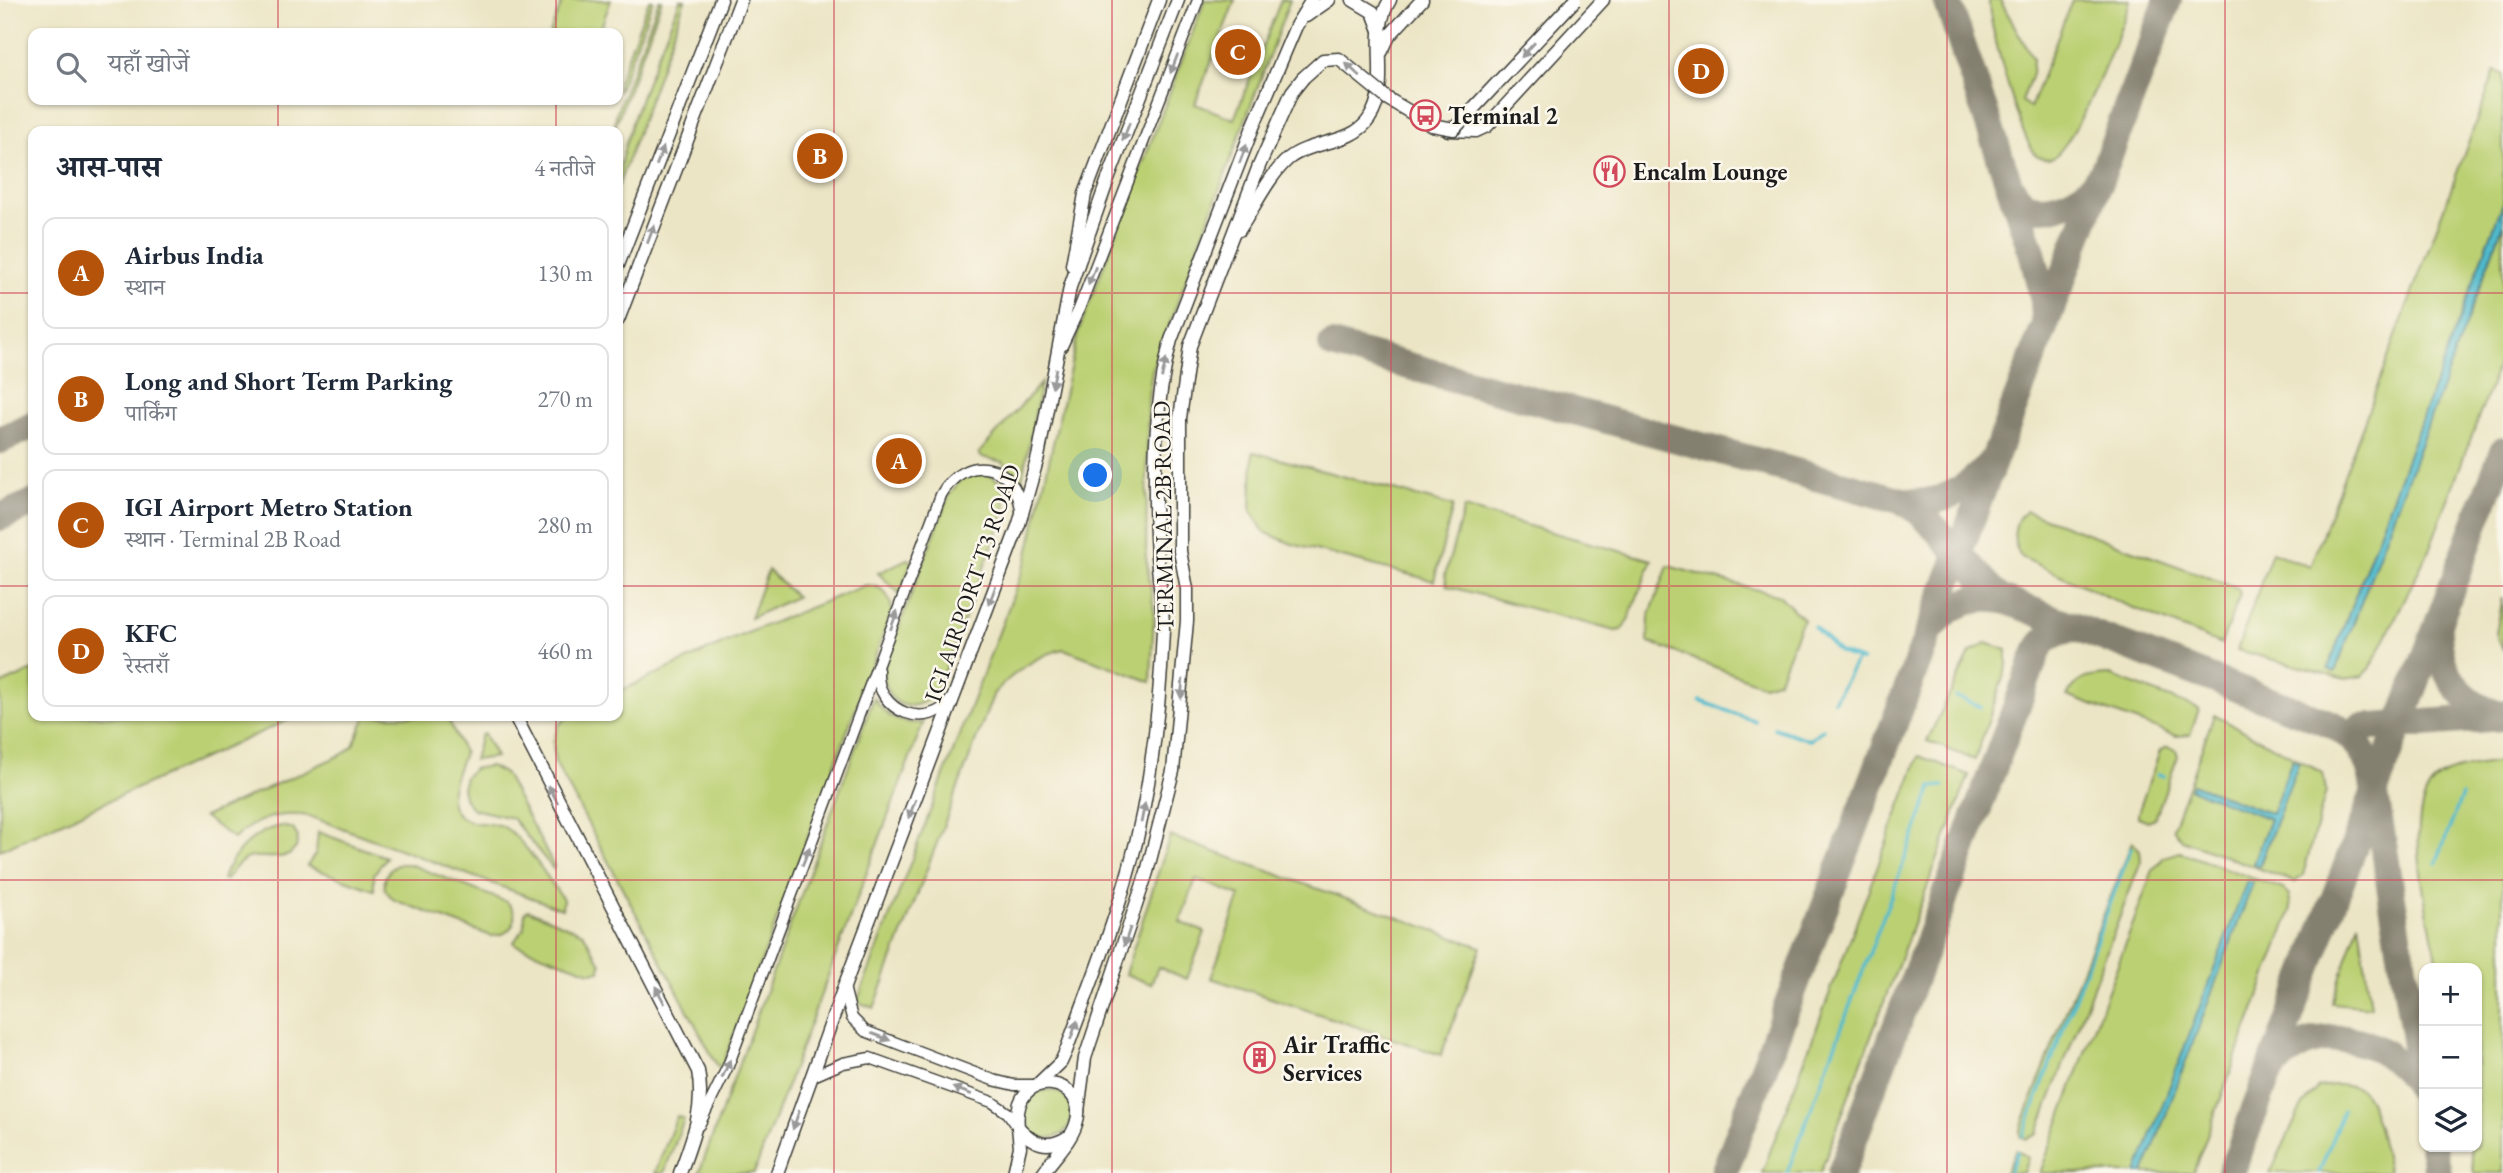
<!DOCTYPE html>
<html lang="hi">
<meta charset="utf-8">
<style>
:root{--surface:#fff;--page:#f6f6f7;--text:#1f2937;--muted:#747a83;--line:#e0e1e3;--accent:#b45309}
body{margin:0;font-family:"EB Garamond","Noto Serif Devanagari",serif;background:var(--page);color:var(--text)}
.controls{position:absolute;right:21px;bottom:21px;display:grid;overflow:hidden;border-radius:14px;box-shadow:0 2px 5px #0004}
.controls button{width:63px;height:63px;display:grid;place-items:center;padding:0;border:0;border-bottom:2px solid var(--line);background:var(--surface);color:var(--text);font:35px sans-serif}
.you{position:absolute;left:1096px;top:476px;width:24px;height:24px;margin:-18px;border:5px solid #fff;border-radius:50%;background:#1a73e8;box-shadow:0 0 0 10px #1a73e833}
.badge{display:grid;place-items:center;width:46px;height:46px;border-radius:50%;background:var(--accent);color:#fff;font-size:23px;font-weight:700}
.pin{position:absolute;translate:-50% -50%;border:4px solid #fff;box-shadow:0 2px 7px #0006}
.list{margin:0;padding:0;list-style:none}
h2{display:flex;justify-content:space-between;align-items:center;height:91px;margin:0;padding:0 28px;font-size:30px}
h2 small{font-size:23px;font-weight:400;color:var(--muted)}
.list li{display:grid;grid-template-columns:46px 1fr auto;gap:21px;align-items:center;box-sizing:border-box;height:112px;margin:0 14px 14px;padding:0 14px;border:2px solid var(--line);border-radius:14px}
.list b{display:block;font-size:26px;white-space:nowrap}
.list p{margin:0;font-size:23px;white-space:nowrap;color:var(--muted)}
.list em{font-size:23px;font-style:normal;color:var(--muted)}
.icon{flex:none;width:38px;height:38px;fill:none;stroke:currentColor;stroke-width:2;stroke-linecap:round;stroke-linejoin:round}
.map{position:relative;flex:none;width:2503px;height:1173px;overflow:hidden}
.search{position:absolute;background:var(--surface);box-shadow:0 2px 5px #0004;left:28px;top:28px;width:595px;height:77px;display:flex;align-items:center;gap:18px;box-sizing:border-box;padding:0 24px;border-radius:14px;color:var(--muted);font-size:26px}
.panel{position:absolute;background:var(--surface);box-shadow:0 2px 5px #0004;left:28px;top:126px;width:595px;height:595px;border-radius:14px}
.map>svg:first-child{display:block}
.green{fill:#bbd073;stroke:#6c7648;stroke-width:2;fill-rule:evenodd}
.water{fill:#51bbcd;stroke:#366c74;stroke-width:2}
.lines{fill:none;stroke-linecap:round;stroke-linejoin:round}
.stream{stroke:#51bbcd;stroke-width:3.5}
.taxiway{stroke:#848070;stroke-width:28}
.minor-casing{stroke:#3b3a35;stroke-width:13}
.major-casing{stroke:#3b3a35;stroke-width:15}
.minor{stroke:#fff;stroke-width:10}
.major{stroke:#fff;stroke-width:12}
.major-bridge-casing{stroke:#3b3a35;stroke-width:15;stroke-linecap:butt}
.major-bridge{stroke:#fff;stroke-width:12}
.oneway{fill:#999}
.grid{fill:none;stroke:#d1495b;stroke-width:2;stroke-opacity:0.55}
.labels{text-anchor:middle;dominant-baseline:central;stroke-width:5;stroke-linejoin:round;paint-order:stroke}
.poi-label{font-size:24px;font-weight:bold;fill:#1c1c1c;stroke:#fbf7ec;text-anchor:start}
.street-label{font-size:24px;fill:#1c1c1c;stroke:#fbf7ec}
</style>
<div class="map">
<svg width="2503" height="1173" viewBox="0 0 2503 1173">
<rect width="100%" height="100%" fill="#fbf7ec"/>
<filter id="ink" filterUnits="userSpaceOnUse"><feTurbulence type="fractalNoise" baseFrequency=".0143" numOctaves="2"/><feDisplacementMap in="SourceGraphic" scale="14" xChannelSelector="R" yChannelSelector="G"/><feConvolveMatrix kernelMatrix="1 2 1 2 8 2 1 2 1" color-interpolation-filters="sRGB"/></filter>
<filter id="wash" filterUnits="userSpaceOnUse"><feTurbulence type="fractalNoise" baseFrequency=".00686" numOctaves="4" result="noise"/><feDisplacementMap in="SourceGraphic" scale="28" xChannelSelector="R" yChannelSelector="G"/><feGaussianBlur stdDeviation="1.57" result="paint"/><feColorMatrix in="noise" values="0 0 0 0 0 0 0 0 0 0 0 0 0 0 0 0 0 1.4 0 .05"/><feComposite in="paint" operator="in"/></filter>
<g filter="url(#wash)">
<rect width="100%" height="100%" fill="#ece5c5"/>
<!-- green -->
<g class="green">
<polygon points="563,0 611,0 599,33 550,33"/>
<polygon points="649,0 653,0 618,93 618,82"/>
<polygon points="659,0 662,0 615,127 616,114"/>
<path d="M680 0H685L618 187C618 142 662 46 680 0Z"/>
<path d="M1205 0H1235L1195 104 1234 119 1281 0H1290L1152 371 1148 398 1146 557 1154 610 1151 682 1064 649C1038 654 1012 674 994 693L874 1008 857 1002 1027 559 1078 333Z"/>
<path d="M1989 0H2000L2033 59 2032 74 2022 101 2030 108 2072 0H2130C2124 25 2072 155 2049 159 2044 159 2037 157 2034 153 2020 133 1988 24 1989 0Z"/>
<polygon points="2495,71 2503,74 2503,203 2328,669 2335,672 2503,224 2503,352 2429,550 2370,669 2363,676 2346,679 2237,650 2272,552 2310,567"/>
<polygon points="1041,383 1021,485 1003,462 981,457 979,453"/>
<polygon points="1253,452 1453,506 1434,581 1292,544 1264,532 1251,511"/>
<path d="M976 472C1000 474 1008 489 1005 512L937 692C909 721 878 701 885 663L949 496 962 477Z"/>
<polygon points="1464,508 1652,560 1626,625 1622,630 1615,631 1447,586 1445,575"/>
<path d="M2026 511 2238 588 2240 595 2221 644 2119 602 2021 557C2012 543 2011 522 2026 511Z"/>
<polygon points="907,559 912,561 900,594 878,573"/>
<polygon points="1668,566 1780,596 1803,619 1778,681 1763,685 1648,642 1649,617"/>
<polygon points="768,570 796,597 750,618"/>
<path d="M866 585C883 585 890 595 892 611L723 1064 718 1067 555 762 553 742 559 725 568 716H618V692L735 638Z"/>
<polygon points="2503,597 2503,651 2496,633"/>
<polygon points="1986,643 2007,650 2007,666 1975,760 1927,741 1970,653"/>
<polygon points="33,670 33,716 297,716 0,850 0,685"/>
<path d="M2110 675 2199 709 2190 735 2176 736 2067 696C2078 677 2088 676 2110 675Z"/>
<path d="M874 697C885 718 900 724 923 723L754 1173H699Z"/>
<path d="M2214 715 2323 773 2326 791 2303 875 2295 882 2182 840 2173 828ZM2292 760 2298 763 2260 865 2253 863 2270 819 2192 784 2272 814Z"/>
<path d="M366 716H447L464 753C457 775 435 811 472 822 482 824 495 822 504 827 525 840 548 879 563 899L562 909 309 816C279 812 255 818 234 839L204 817 343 754 353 746Z"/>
<polygon points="484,734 496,757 474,760 481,735"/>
<polygon points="2167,747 2176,750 2178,756 2155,818 2148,821 2138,817 2138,813 2160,751"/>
<polygon points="1919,756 1969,775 1820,1173 1762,1173"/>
<path d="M2503 761V1173H2474L2470 1147H2477V968H2439C2431 926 2394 797 2445 774 2462 766 2485 765 2503 761Z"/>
<polygon points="490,766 505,774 554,866 553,869 512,818 473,809 465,800 462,788 465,777 473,769"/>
<path d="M282 826 293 829 298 837 296 848 289 855C260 864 250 842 226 880L222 879C234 853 252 831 282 826Z"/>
<polygon points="318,832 386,857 374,874 374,890 307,866 316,853"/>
<polygon points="1170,836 1481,947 1441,1055 1211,978 1240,896 1196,879 1180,922 1205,932 1187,979 1158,967 1151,984 1125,974"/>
<polygon points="2132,842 2140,850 2141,861 2037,1134 2027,1139 2020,1136 2020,1130"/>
<polygon points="2180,852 2283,889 2289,895 2291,911 2193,1173 2040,1173 2153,870 2164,857"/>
<path d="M400 864H409L507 902C523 917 511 937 491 936L394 900 385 890C383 877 388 868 400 864Z"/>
<polygon points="528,910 583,933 601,964 600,971 590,972 516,945 514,942 524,928 525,912"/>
<polygon points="2359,922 2371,1007 2332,1003"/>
<path d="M2334 1085C2343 1085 2353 1084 2361 1090 2375 1102 2384 1154 2389 1173H2270L2301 1108 2318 1087Z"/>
<circle cx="1048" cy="1114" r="24"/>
<polygon points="677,1116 684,1119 664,1173 655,1173"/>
<polygon points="2016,1150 2028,1158 2023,1173 2005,1173"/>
</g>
<!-- water -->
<g class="water">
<polygon points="2503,203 2503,224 2335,672 2328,669"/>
<polygon points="2292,760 2299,762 2259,866 2253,864 2270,819 2190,789 2192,784 2272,814"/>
<polygon points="2247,881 2253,883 2144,1173 2137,1173"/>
</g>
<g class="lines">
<!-- stream -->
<g class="stream">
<polyline points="1814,627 1839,652 1862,661"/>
<polyline points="1956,697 1981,707"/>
<polyline points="1700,701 1755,721"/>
<polyline points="1834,701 1857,659"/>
<polyline points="1774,728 1810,740 1823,729"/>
<polyline points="2158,774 2164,776"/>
<polyline points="2436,863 2462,795"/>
<polyline points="2023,1136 2131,848"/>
<polyline points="1787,1173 1932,787 1943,786"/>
<polyline points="2009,1173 2017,1152"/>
<polyline points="2319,1173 2343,1110"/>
</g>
<!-- taxiway -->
<g class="taxiway">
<polyline points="1947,0 2032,252 2044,301 2045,321"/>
<path d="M2011 187 2022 203C2046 216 2084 200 2098 178"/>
<polyline points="1332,345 1903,501 1921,513 1997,595"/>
<polyline points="0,440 33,425"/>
<path d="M1903 501C1937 508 1969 489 1990 463"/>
<polyline points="0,517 33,503"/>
<path d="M1933 627C1950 603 1978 594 2007 601L2334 725C2354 738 2366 752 2372 776L2424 1094"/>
<path d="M2438 629C2438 671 2460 705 2502 714"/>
<polyline points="2359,728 2503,717"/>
<path d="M2269 1073C2309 1018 2386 1033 2419 1088"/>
<polyline points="2433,1147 2438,1173"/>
<polyline points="1724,1173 2168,0"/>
<path d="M1841 1173 2037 652C2046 634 2065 627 2084 630"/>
<polyline points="2231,1173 2503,451"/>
</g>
</g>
</g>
<g filter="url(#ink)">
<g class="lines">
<defs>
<g id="minor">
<polyline points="1062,346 1079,309 1198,0"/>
<path d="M878 670C875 712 929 733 953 697"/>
<polyline points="844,987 852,1018 865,1031 993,1080 1014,1085 1037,1085"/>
<polyline points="811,1077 843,1063 870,1058 992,1102 1008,1113 1018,1127"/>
<path d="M699 1125 728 1066 941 495C964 452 1017 462 1021 511"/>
</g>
<g id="major">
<polyline points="1353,0 1373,12 1379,28"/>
<polyline points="1306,16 1329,0"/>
<polyline points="1382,51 1389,36 1422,0"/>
<polyline points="1448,130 1476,131 1487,126 1603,0"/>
<path d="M1239 230C1254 208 1268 177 1288 159 1311 140 1352 145 1369 119 1393 83 1367 36 1390 0"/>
<polyline points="618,265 721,0"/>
<polyline points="1072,265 1085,194 1159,0"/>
<polyline points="618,320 741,0"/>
<path d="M515 716 698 1071C705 1108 693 1138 680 1173"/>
<path d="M1037 1085 1061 1062 1066 1051C1088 990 1113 929 1130 866 1151 789 1160 710 1163 630 1163 605 1159 581 1157 556 1153 485 1153 409 1171 340L1253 127 1296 26 1312 0"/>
<polyline points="1078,1111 1085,1058 1147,872 1173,771 1187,621 1187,589 1180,551 1180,418 1190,346 1259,166 1292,92 1303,78"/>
<polyline points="777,1173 844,987 1019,524 1038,457 1070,287 1107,182 1178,0"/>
<polyline points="1014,1173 1020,1147 1018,1127"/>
<path d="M1043 1173C1053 1158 1071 1141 1076 1124 1092 1078 1011 1062 1018 1127 1033 1144 1048 1150 1068 1137"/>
</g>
</defs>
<!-- minor casing -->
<use href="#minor" class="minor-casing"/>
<!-- major casing -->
<use href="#major" class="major-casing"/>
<!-- minor -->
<use href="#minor" class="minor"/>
<!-- major -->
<use href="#major" class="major"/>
<defs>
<polyline id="major-bridge" points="1303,78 1323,60 1339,59 1388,99 1432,125 1454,129 1575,0"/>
</defs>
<!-- major-bridge casing -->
<use href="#major-bridge" class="major-bridge-casing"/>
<!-- major-bridge -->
<use href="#major-bridge" class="major-bridge"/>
</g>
<!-- one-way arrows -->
<defs><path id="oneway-solid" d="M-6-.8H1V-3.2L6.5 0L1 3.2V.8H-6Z" transform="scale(1.75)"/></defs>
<g class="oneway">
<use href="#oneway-solid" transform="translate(1528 50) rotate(132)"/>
<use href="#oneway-solid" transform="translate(1174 64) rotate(111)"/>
<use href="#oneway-solid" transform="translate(1353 70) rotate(-137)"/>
<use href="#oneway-solid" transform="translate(1126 132) rotate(111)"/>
<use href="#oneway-solid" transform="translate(1243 154) rotate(-69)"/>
<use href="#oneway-solid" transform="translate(660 156) rotate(-69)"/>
<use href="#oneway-solid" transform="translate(651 234) rotate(-69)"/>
<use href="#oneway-solid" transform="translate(1092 276) rotate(111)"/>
<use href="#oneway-solid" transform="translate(1164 368) rotate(-77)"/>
<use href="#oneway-solid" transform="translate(1054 378) rotate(101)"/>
<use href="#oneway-solid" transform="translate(992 596) rotate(110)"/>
<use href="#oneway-solid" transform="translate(894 620) rotate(-70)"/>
<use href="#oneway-solid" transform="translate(1182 689) rotate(95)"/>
<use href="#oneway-solid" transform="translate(553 794) rotate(-118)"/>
<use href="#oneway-solid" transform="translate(912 809) rotate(111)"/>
<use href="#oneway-solid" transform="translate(1143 813) rotate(-79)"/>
<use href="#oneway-solid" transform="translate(806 856) rotate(-69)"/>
<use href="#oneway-solid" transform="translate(1127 937) rotate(108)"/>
<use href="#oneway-solid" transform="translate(660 995) rotate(-118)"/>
<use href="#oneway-solid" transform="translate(1074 1030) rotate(-70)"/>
<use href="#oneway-solid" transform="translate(881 1037) rotate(21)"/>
<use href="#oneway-solid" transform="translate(726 1069) rotate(-66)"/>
<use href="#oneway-solid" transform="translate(962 1091) rotate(-160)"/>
<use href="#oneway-solid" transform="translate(796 1120) rotate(109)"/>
</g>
</g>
<!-- grid -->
<path class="grid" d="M278 0V33M556 0V33M834 0V1173M1112 0V1173M1391 0V1173M1669 0V1173M1947 0V1173M2225 0V1173M278 100V131M556 100V131M0 293H33M618 293H2503M0 586H33M618 586H2503M278 716V1173M556 716V1173M0 880H2503"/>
<!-- icons -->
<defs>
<symbol id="bus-ring" viewBox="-11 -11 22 22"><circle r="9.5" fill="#fbf7ec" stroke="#d1495b" stroke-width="1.5"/><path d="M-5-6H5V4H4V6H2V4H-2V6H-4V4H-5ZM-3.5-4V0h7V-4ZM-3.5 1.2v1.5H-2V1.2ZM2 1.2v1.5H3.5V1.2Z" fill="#d1495b"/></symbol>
<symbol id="restaurant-ring" viewBox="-11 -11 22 22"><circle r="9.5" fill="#fbf7ec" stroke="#d1495b" stroke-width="1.5"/><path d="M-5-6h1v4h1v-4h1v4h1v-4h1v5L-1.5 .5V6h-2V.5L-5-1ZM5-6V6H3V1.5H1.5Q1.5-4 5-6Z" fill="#d1495b"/></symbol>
<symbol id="building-ring" viewBox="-11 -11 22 22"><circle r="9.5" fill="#fbf7ec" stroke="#d1495b" stroke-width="1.5"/><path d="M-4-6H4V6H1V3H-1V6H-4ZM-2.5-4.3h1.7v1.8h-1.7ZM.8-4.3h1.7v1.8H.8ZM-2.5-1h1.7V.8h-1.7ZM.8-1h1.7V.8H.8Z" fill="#d1495b"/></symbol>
</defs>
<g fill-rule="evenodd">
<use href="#bus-ring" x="1408" y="98" width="35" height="35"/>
<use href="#restaurant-ring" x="1592" y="154" width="35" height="35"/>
<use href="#building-ring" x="1242" y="1040" width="35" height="35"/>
</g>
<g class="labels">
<!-- poi labels -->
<g class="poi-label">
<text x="1448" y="115">Terminal 2</text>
<text x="1633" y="171">Encalm Lounge</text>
<text x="1283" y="1044">Air Traffic<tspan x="1283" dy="28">Services</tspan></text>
</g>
<!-- street labels -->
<g class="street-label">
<text transform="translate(1163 516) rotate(-91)">TERMINAL 2B ROAD</text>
<text transform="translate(972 583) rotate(-71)">IGI AIRPORT T3 ROAD</text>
</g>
</g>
</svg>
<div class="controls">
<button>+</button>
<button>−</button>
<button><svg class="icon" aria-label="layers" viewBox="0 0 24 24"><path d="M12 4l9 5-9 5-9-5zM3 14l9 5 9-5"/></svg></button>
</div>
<div class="you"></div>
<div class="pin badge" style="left:899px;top:461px">A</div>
<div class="pin badge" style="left:820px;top:156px">B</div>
<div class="pin badge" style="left:1238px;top:52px">C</div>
<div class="pin badge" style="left:1701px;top:71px">D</div>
<div class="search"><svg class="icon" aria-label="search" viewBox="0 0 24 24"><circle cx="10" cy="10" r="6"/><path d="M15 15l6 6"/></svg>यहाँ खोजें</div>
<section class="panel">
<h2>आस-पास<small>4 नतीजे</small></h2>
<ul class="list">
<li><span class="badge">A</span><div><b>Airbus India</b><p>स्थान</p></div><em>130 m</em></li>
<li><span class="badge">B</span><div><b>Long and Short Term Parking</b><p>पार्किंग</p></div><em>270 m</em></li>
<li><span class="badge">C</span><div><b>IGI Airport Metro Station</b><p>स्थान · Terminal 2B Road</p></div><em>280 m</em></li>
<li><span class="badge">D</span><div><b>KFC</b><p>रेस्तराँ</p></div><em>460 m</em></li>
</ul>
</section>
</div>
